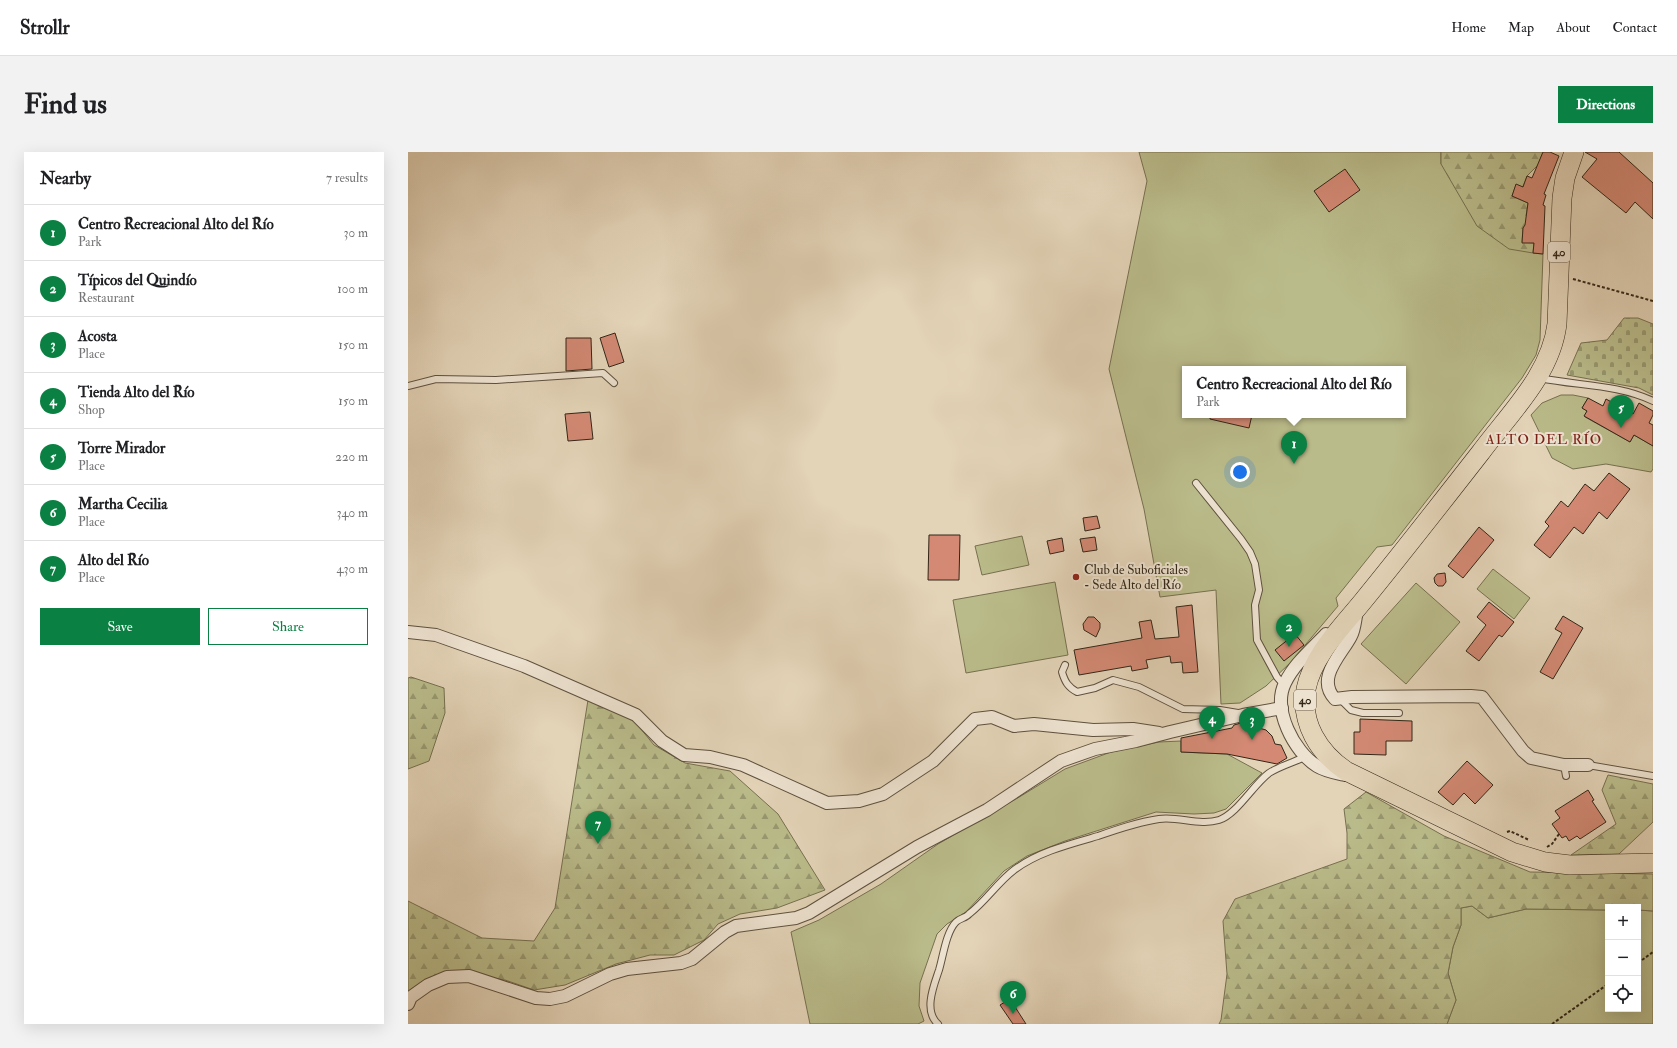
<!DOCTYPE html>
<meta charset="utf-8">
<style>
:root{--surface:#fff;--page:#f2f2f2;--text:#202124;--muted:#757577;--line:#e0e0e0;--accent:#0b8043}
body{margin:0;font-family:"IM FELL Double Pica",serif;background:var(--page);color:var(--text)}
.controls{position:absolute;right:12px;bottom:12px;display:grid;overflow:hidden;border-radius:0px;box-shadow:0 4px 16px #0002}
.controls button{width:36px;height:36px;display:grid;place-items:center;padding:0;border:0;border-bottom:1px solid var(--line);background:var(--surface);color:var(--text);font:20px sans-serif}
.you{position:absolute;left:832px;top:320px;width:14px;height:14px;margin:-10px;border:3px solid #fff;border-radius:50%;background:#1a73e8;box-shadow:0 0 0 6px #1a73e833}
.badge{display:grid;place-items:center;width:26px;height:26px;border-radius:50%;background:var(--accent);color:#fff;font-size:13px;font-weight:700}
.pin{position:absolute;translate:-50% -33px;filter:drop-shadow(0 1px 2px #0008)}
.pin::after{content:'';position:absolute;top:21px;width:14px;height:12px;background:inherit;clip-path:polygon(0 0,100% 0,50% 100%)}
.popup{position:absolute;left:774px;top:214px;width:224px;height:52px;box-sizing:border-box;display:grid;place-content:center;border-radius:0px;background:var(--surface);filter:drop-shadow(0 1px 3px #0005);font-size:13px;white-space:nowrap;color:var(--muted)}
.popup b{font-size:15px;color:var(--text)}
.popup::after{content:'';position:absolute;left:50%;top:100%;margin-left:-8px;border:8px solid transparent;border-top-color:var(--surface)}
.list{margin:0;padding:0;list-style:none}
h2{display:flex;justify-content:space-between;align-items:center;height:52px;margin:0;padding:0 16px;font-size:17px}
h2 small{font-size:13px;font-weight:400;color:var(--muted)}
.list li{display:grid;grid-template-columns:26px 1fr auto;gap:12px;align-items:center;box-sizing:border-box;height:56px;padding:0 16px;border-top:1px solid var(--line)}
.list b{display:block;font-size:15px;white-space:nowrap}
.list p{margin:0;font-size:13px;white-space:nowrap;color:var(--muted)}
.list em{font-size:13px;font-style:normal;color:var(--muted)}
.actions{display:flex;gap:8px;padding:12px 16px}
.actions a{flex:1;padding:9px 0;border:1px solid var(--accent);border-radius:0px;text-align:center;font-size:14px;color:var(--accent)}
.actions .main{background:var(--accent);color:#fff}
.icon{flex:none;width:22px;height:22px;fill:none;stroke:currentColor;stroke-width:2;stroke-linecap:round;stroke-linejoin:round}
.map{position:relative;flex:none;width:1245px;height:872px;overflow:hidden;border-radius:0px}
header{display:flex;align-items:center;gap:24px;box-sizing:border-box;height:56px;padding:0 20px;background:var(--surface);border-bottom:1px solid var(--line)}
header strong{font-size:19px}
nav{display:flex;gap:22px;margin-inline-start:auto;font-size:14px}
.intro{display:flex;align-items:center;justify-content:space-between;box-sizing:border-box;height:96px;padding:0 24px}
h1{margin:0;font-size:28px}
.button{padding:10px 18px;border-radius:0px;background:var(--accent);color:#fff;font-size:14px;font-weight:700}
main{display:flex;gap:24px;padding:0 24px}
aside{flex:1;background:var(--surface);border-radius:0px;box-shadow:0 4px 16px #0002}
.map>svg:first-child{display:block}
.green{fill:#babb8a;stroke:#767050;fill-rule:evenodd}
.forest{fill:url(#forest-firs);stroke:#767050}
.cemetery{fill:url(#cemetery-stones);stroke:#767050}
.building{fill:#d38974;stroke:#322617}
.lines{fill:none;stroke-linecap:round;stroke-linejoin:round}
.service-casing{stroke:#5e513f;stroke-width:8}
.minor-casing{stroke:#5e513f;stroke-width:14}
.primary-casing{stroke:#322617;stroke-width:20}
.path{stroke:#322617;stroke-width:2;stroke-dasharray:3 2;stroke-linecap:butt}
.service{stroke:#ede2d0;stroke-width:6}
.minor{stroke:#ede2d0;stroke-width:12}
.primary{stroke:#e3d3b7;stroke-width:19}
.poi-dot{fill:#8f2418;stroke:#ede2d0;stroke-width:1.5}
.labels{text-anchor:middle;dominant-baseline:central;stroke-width:4;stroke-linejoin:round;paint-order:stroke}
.shield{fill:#ede2d0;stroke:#6a5e4e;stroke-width:1}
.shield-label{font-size:12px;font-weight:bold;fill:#322617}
.poi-label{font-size:13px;fill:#322617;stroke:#ede2d0;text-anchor:start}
.neighbourhood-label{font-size:14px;letter-spacing:1px;fill:#7a1f14;stroke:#ede2d0}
</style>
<header>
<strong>Strollr</strong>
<nav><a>Home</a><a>Map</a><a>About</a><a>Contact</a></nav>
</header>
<div class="intro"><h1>Find us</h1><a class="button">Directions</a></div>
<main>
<aside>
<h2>Nearby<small>7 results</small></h2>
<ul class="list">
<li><span class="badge">1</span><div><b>Centro Recreacional Alto del Río</b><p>Park</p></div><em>30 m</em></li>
<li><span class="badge">2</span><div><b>Típicos del Quindío</b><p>Restaurant</p></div><em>100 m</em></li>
<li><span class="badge">3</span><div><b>Acosta</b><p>Place</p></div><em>150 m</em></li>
<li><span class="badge">4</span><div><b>Tienda Alto del Río</b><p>Shop</p></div><em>150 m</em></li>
<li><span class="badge">5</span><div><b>Torre Mirador</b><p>Place</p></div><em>220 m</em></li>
<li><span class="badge">6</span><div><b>Martha Cecilia</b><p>Place</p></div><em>340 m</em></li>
<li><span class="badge">7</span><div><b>Alto del Río</b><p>Place</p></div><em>430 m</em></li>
</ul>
<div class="actions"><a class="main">Save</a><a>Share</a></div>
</aside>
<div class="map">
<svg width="1245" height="872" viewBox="0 0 1245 872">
<defs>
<pattern id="forest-firs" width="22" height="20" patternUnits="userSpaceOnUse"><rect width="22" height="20" fill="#babb8a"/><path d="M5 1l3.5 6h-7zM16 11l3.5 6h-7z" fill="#989870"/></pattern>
<pattern id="cemetery-stones" width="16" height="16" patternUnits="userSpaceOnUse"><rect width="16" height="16" fill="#babb8a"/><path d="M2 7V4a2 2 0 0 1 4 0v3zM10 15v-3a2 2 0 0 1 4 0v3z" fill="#989870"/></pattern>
</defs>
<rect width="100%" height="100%" fill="#e3d3b7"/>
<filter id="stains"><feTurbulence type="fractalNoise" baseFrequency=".005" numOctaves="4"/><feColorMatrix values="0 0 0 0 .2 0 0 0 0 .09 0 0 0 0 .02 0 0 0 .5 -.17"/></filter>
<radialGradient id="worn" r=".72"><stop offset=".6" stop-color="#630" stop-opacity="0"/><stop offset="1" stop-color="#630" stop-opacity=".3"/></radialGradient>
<!-- green -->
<g class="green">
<path d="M731 0H1033V12L1125 101 1135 102 1132 188 1128 203 1114 226 984 393 969 395 928 446 930 454 882 511 858 534 832 551 813 552 808 438 752 445 736 357 701 217 739 29ZM777 217H995V263H777Z"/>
<polygon points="1153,243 1165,243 1180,246 1174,256 1179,259 1177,265 1222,290 1226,283 1245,294 1245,317 1243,320 1198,312 1165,317 1144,306 1123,263 1134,251"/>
<polygon points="614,384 621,413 574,423 567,394"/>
<polygon points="1085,417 1122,446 1106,467 1069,437"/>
<polygon points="647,430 660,503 558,521 545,448"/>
<polygon points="1008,431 1052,470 998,532 953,492"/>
<polygon points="773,589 773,600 819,602 854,621 818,657 806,661 786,662 748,660 657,689 619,704 596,719 558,760 539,772 529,782 512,831 511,854 516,869 510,872 402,872 383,780 411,768 473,732 530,692 608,647 657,617 703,600 751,590"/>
<polygon points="1064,754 1080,766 1118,757 1200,758 1200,857 1230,857 1230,758 1245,759 1245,872 1039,872 1048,848 1040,821 1045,795 1053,773 1053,756"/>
</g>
<!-- forest -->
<g class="forest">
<polygon points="1033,0 1135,0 1130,13 1119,24 1115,35 1108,33 1104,44 1120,51 1118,64 1124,65 1115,76 1114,90 1126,91 1125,101 1101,97 1069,74 1033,12"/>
<polygon points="3,525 36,536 37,561 21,609 0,617 0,526"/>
<polygon points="180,548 223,565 246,593 277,611 322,619 370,662 417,738 369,756 332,762 310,772 296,788 266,803 242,803 208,812 157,833 126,838 97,828 58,823 43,827 0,851 0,749 74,786 126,789 147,756"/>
<polygon points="1200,623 1245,632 1245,670 1211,702 1163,703 1208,672 1194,638"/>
<polygon points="958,640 1036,684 1122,720 1245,722 1245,759 1230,758 1230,755 1200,755 1200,758 1118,757 1080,766 1064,754 1053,756 1053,773 1045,795 1040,821 1048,848 1039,872 811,872 813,868 819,822 815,769 827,747 939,707 939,681 936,657"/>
</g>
<!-- cemetery -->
<polygon class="cemetery" points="1216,166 1230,166 1245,172 1245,243 1231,236 1159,223 1173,191 1199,188"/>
<!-- building -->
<g class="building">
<polygon points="1135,0 1142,0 1151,4 1136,42 1138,43 1135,53 1137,54 1135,102 1125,101 1126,91 1114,91 1115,76 1117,73 1120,51 1104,44 1108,32 1115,35 1119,24 1124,26"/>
<polygon points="1177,0 1211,0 1245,31 1245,67 1227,50 1218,61 1174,25 1189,7"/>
<polygon points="937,17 952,38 921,60 906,39"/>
<polygon points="207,181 216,210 201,215 192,186"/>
<polygon points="158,186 183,186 184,217 158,219"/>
<polygon points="1180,246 1195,254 1198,247 1225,262 1231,251 1245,259 1245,263 1241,271 1245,273 1245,294 1226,283 1222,290 1176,264 1179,259 1174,256"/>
<polygon points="182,260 185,287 160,289 157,262"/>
<polygon points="802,263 844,263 841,276 802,267"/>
<polygon points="1201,321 1222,337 1199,367 1191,360 1175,382 1166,375 1142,406 1126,393 1141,374 1137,370 1153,349 1160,355 1177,332 1186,339"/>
<polygon points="689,364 692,376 677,379 675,366"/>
<polygon points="1071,375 1086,388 1055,426 1040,414"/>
<polygon points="521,383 552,383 551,428 520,428"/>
<polygon points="687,385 689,398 675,400 672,387"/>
<polygon points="654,386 656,399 642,402 639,389"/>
<polygon points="1037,421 1038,430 1035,434 1030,434 1027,431 1026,426 1029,422"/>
<polygon points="1081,450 1106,470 1094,485 1091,483 1071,509 1058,499 1078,473 1069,465"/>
<polygon points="784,453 790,520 775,521 774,510 763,511 762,504 738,508 740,516 724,519 723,514 671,523 666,498 734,486 731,470 743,468 747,487 771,485 768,455"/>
<polygon points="1155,464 1175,476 1145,527 1132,520 1154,481 1147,477"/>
<polygon points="680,465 686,465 692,471 692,476 688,485 676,478 675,472"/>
<polygon points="887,482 896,493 876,509 867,498"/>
<polygon points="952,567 1004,569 1004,589 978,589 978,603 946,602 946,580 952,580"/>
<polygon points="833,571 858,578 864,584 867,592 873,593 879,606 869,612 819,602 773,600 773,586 824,576 826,573"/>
<polygon points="1059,609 1085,633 1067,652 1056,641 1045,653 1030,640"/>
<polygon points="1180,638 1186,648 1184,649 1198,670 1172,687 1169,684 1161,689 1158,684 1154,686 1144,672 1152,666 1147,659"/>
<polygon points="602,847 618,872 605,872 592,853"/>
</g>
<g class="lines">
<defs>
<g id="service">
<path d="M1132 226C1170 234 1209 232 1245 249"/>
<polyline points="0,234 28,227 88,228 195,221 206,231"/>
<polyline points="788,331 833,387 842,400 847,412 851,438 847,453 849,488 869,525 876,533"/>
<path d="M657 513 654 520C657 530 660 535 669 540L687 536 705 528 731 535 775 557 812 558 830 561"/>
<polyline points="932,547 943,558 955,561 991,561"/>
<polyline points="1156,613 1158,624"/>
<polyline points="1180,613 1245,624"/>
<path d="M530 872C515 859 526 833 531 818 535 805 538 780 548 770 552 766 558 766 561 762 578 749 589 731 606 718 630 700 662 692 690 684 710 677 730 670 751 667 770 664 792 674 811 668 829 662 845 633 861 621 872 614 886 610 897 605"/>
</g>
<g id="minor">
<path d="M949 459C947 467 947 477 943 484 934 502 907 526 927 547L944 545 1063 544 1074 545 1115 599 1123 606 1156 613H1180"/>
<polyline points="0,480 28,483 116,514 228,563 254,589 276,603 302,605 335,613 419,651 451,649 475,642 525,609 567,567 584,565 606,574 626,572 685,578 725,577 751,581"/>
<path d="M918 482C904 497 886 512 877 531 864 557 886 600 909 614 917 619 928 621 937 623"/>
<polyline points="0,852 3,845 20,833 39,825 61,824 128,846 142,847 157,844 202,822 219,817 273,811 284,807 317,780 328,774 388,766 401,761 509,695 579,658 653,609 687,597 728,589 762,580 835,563 874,556"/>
</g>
<path id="primary" d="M1166 0 1157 26 1154 46 1149 172C1143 222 1102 261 1073 300 1034 350 995 400 955 449 934 475 905 503 898 537 892 571 911 601 938 619L1104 700 1137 710 1162 713 1245 711"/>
</defs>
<!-- service casing -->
<use href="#service" class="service-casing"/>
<!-- minor casing -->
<use href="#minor" class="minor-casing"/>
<!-- primary casing -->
<use href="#primary" class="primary-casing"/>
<!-- path -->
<g class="path">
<polyline points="1165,127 1245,149"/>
<polyline points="1099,680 1102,679 1121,688"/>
<polyline points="1139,695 1144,692 1151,682"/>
<polyline points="1230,811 1245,800"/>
<polyline points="1144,872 1200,832"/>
</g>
<!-- service -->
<use href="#service" class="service"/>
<!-- minor -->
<use href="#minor" class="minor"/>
<!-- primary -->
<use href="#primary" class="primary"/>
</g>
<!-- markers -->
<circle class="poi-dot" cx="668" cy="425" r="4"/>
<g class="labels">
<!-- shield labels -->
<g class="shield">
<rect x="1140" y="90" width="22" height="20" rx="3"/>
<rect x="886" y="538" width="22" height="20" rx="3"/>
</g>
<g class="shield-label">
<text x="1151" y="100">40</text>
<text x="897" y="548">40</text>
</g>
<!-- poi labels -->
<g class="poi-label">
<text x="676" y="418">Club de Suboficiales<tspan x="676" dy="15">- Sede Alto del Río</tspan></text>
</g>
<!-- neighbourhood labels -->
<g class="neighbourhood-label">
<text x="1136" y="287">ALTO DEL RÍO</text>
</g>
</g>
<rect width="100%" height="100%" filter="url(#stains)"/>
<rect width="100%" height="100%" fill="url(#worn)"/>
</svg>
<div class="controls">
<button>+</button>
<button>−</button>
<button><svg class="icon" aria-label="locate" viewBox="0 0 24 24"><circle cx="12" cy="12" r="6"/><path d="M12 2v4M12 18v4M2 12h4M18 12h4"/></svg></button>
</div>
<div class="you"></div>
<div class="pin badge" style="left:886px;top:312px">1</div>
<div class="popup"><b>Centro Recreacional Alto del Río</b>Park</div>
<div class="pin badge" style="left:881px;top:495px">2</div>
<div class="pin badge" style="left:844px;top:588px">3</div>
<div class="pin badge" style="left:804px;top:587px">4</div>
<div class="pin badge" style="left:1213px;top:276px">5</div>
<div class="pin badge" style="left:605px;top:862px">6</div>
<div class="pin badge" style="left:190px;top:692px">7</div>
</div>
</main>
